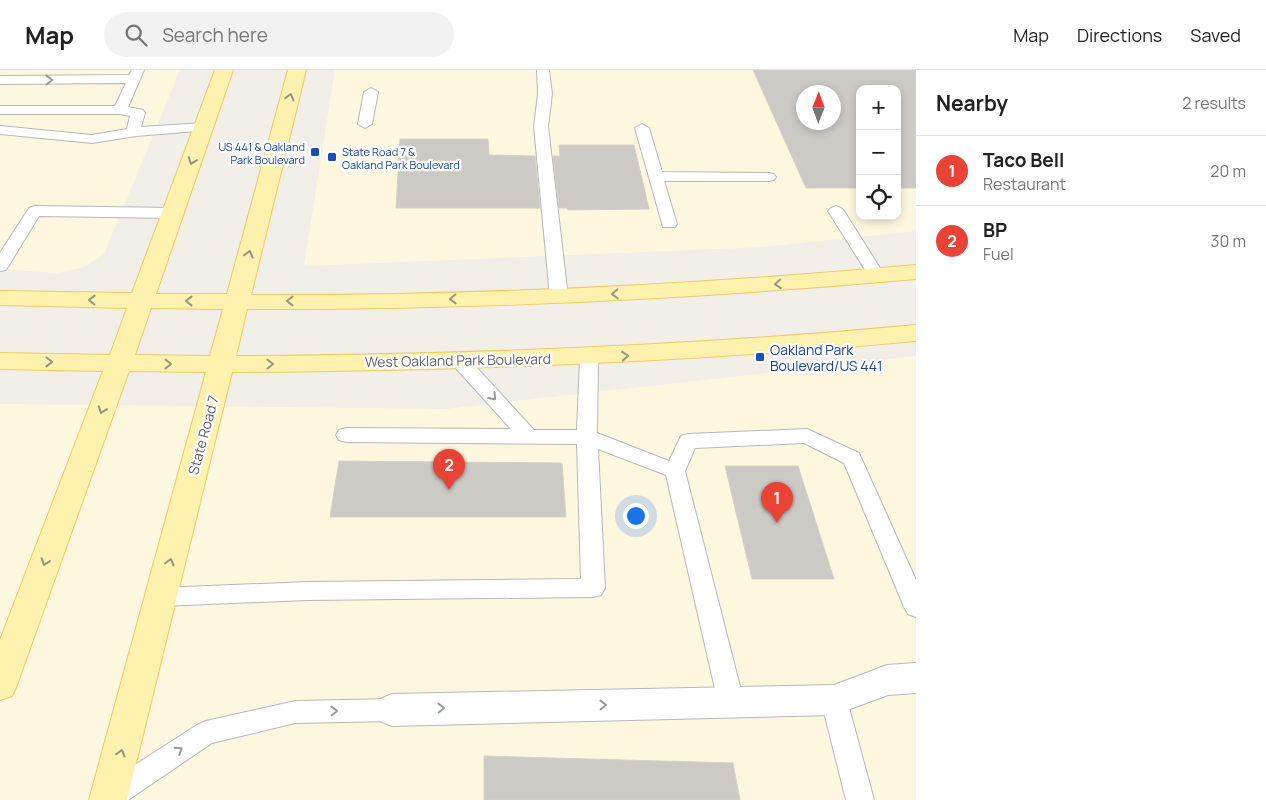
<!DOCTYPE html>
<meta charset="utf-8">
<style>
:root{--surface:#fff;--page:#f2f2f2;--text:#222;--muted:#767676;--line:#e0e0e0;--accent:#ea4335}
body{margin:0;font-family:Manrope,sans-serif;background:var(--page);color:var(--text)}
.controls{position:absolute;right:15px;top:15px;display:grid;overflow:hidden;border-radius:10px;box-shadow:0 2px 8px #0003}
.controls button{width:45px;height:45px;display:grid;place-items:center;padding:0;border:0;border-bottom:1px solid var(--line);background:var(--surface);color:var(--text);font:25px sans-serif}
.compass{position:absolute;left:796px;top:15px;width:45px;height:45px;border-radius:50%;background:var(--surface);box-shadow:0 2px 8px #0003;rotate:1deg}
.you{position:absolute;left:635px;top:445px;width:18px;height:18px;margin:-12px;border:4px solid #fff;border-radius:50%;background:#1a73e8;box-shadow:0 0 0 8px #1a73e833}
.badge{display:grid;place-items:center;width:32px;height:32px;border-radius:50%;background:var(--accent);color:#fff;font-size:16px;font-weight:700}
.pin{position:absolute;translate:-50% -41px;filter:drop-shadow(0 1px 2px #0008)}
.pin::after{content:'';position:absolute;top:26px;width:18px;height:15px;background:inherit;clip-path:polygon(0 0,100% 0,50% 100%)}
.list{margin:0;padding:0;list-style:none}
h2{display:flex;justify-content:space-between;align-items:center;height:65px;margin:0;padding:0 20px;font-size:21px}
h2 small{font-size:16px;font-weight:400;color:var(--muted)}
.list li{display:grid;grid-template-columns:32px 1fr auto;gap:15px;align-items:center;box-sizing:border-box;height:70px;padding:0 20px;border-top:1px solid var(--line)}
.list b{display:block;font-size:19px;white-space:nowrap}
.list p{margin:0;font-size:16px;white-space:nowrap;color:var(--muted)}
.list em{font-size:16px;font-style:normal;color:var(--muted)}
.icon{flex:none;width:28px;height:28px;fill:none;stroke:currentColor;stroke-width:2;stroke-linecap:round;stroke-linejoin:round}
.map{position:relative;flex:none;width:916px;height:730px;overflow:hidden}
header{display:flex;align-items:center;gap:30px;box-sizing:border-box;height:70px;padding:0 25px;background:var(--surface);border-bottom:1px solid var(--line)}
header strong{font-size:24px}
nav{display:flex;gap:28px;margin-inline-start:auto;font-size:18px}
.search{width:350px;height:45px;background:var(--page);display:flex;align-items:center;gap:12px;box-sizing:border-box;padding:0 18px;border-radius:28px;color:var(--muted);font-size:19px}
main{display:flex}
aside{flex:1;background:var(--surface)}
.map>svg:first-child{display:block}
.commercial{fill:#fef7e0;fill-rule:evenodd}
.building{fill:#cccac5;stroke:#d6d1c6;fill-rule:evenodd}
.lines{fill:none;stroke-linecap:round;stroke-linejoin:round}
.lane-casing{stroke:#b5b8bc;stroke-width:2}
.street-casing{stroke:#b5b8bc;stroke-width:2}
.primary-casing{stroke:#f2c960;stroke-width:2}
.lane{fill:#fff;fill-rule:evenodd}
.street{fill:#fff;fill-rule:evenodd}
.primary{fill:#fff2af;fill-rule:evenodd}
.oneway{stroke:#979a9d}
.oneway2{stroke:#979581}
.transit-dot{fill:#1a4fb4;stroke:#fff;stroke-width:2}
.labels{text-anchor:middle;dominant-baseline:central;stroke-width:4.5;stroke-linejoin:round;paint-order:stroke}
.far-transit-label{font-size:11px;fill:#164399;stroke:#fff;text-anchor:end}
.transit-label{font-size:14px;fill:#164399;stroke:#fff;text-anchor:start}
.street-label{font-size:14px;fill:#5f6368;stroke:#fff}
</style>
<header>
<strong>Map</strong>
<div class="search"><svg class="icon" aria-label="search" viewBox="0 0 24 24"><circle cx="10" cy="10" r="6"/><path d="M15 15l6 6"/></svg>Search here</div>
<nav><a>Map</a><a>Directions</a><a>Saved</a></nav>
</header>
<main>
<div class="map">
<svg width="916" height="730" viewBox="0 0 916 730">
<rect width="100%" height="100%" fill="#f1efe8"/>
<!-- commercial -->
<g class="commercial">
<polygon points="0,0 180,0 104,184 84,197 56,203 0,199"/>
<path d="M335 0H916V161L763 177 304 196ZM860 19H897V146H860ZM804 22H834V52H804Z"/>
<polygon points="916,286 916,730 0,730 0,334 446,339"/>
</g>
<!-- building -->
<g class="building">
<path d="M753 0H916V118H897V19H860V118H806ZM804 22H834V52H804Z"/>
<polygon points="400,69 488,69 489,85 535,86 540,138 396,138"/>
<polygon points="559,75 634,75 649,139 568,140 567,138 559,138 553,86 560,86"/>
<polygon points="339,391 562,393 566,447 330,447"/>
<polygon points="725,396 798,396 834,509 752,509"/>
<polygon points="484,686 733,693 740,730 484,730"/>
</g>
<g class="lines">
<defs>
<g id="lane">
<polygon points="132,0 144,0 128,37 143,40 145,43 141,57 204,53 209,54 211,57 209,60 136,66 92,73 0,64 0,56 92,65 127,59 130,46 120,44 0,44 0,36 115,36 126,13 0,14 0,6 129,5"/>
<polygon points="537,0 549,0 552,24 548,56 568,227 565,231 559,232 553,231 550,227 534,56 538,24"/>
<polygon points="371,18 378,22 372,54 365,58 358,54 364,22"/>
<polygon points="642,54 649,58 662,102 769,103 774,104 776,107 774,110 769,111 664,111 677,154 675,157 663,157 635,58"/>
<polygon points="34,136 173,138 179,140 181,143 179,146 173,148 39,146 6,200 0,201 0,183 29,138"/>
<polygon points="836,136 841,138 844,141 885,206 883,210 871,210 869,206 828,141 831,138"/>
<polygon points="589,282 596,284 598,288 597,363 669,391 681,366 688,364 807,359 859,383 916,510 916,547 908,544 904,537 844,393 804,373 695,378 685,401 744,632 740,640 731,643 722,640 718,632 666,405 598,379 605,518 601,525 593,527 308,530 161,536 153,534 149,527 153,520 161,518 308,512 581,509 577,374 346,372 339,370 336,365 339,360 346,358 511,359 453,295 451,291 453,287 460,285 467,287 534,360 577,360 580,288 582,284"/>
<polygon points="834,619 843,622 847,630 874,730 846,730 821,630 825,622"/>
<polygon points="392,629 401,632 405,640 401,648 392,651 295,653 212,673 128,730 97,730 95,727 99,718 197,655 206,651 295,631"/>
</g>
<polygon id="street" points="916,593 916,623 888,625 834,645 392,656 380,651 374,640 380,629 392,624 834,615 887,595"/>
<path id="primary" d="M215 0H233L156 224H227L288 0H306L251 225C473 226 694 215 916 195V209C693 229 471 240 247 239L236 286C463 285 689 276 916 255V271C688 292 461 301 232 302L127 730H89L206 302 129 301 17 615 12 626 0 630V570L103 301 0 299V283L110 285 127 238 0 235V221L132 223ZM151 238 223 239 210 286 135 285Z"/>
</defs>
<!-- lane casing -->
<use href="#lane" class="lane-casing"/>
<!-- street casing -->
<use href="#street" class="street-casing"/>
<!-- primary casing -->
<use href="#primary" class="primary-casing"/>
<!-- lane -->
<use href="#lane" class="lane"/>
<!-- street -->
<use href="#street" class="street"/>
<!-- primary -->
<use href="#primary" class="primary"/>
</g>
<!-- one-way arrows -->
<defs><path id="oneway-chevron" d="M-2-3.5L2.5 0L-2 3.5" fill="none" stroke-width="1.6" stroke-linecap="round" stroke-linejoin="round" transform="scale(1.25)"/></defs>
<g class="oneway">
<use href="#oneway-chevron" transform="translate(49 10) rotate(-1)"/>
<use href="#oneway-chevron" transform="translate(493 327) rotate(48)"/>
<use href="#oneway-chevron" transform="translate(603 635) rotate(-1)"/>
<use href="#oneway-chevron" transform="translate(441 638) rotate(-1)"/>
<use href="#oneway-chevron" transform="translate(334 641) rotate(-1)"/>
<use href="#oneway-chevron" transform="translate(179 680) rotate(-33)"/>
</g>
<g class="oneway2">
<use href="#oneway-chevron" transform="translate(290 27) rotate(-75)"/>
<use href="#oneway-chevron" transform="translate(192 91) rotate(110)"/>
<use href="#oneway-chevron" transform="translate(249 184) rotate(-75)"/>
<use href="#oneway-chevron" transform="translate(778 214) rotate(176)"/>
<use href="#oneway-chevron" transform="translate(615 224) rotate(177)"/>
<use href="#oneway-chevron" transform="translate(453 229) rotate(179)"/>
<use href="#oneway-chevron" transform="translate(92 230) rotate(-179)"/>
<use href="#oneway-chevron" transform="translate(189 231) rotate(-180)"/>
<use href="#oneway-chevron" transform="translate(290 231) rotate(180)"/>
<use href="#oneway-chevron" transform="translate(625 286) rotate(-4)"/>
<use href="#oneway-chevron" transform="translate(49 292) rotate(1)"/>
<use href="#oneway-chevron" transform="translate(168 294)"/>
<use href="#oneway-chevron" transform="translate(270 294) rotate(-1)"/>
<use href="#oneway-chevron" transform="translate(102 340) rotate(110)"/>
<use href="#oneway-chevron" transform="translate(45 492) rotate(110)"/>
<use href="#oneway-chevron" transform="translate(170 492) rotate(-75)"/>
<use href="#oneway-chevron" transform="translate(121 683) rotate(-75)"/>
</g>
<!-- markers -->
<g class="transit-dot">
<rect x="310" y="77" width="10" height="10" rx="2.5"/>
<rect x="327" y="82" width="10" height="10" rx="2.5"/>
<rect x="755" y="282" width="10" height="10" rx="2.5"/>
</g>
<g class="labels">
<!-- far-transit labels -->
<g class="far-transit-label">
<text x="305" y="76">US 441 &amp; Oakland<tspan x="305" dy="13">Park Boulevard</tspan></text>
<text x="342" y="81" text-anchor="start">State Road 7 &amp;<tspan x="342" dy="13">Oakland Park Boulevard</tspan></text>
</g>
<!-- transit labels -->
<g class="transit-label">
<text x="770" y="279">Oakland Park<tspan x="770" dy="16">Boulevard/US 441</tspan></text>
</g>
<!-- street labels -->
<g class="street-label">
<text transform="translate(458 290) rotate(-1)">West Oakland Park Boulevard</text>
<text transform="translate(203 365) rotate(-75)">State Road 7</text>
</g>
</g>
</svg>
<div class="controls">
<button>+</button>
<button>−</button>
<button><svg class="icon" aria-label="locate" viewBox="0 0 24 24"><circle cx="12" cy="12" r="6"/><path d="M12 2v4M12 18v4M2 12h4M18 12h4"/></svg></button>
</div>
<svg class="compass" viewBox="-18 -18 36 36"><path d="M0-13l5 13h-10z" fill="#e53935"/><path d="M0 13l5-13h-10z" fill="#767676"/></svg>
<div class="you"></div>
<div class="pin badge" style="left:777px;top:453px">1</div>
<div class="pin badge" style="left:449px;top:420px">2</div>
</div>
<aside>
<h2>Nearby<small>2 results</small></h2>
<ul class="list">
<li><span class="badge">1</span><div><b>Taco Bell</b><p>Restaurant</p></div><em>20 m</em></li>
<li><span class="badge">2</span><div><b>BP</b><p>Fuel</p></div><em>30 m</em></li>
</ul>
</aside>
</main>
